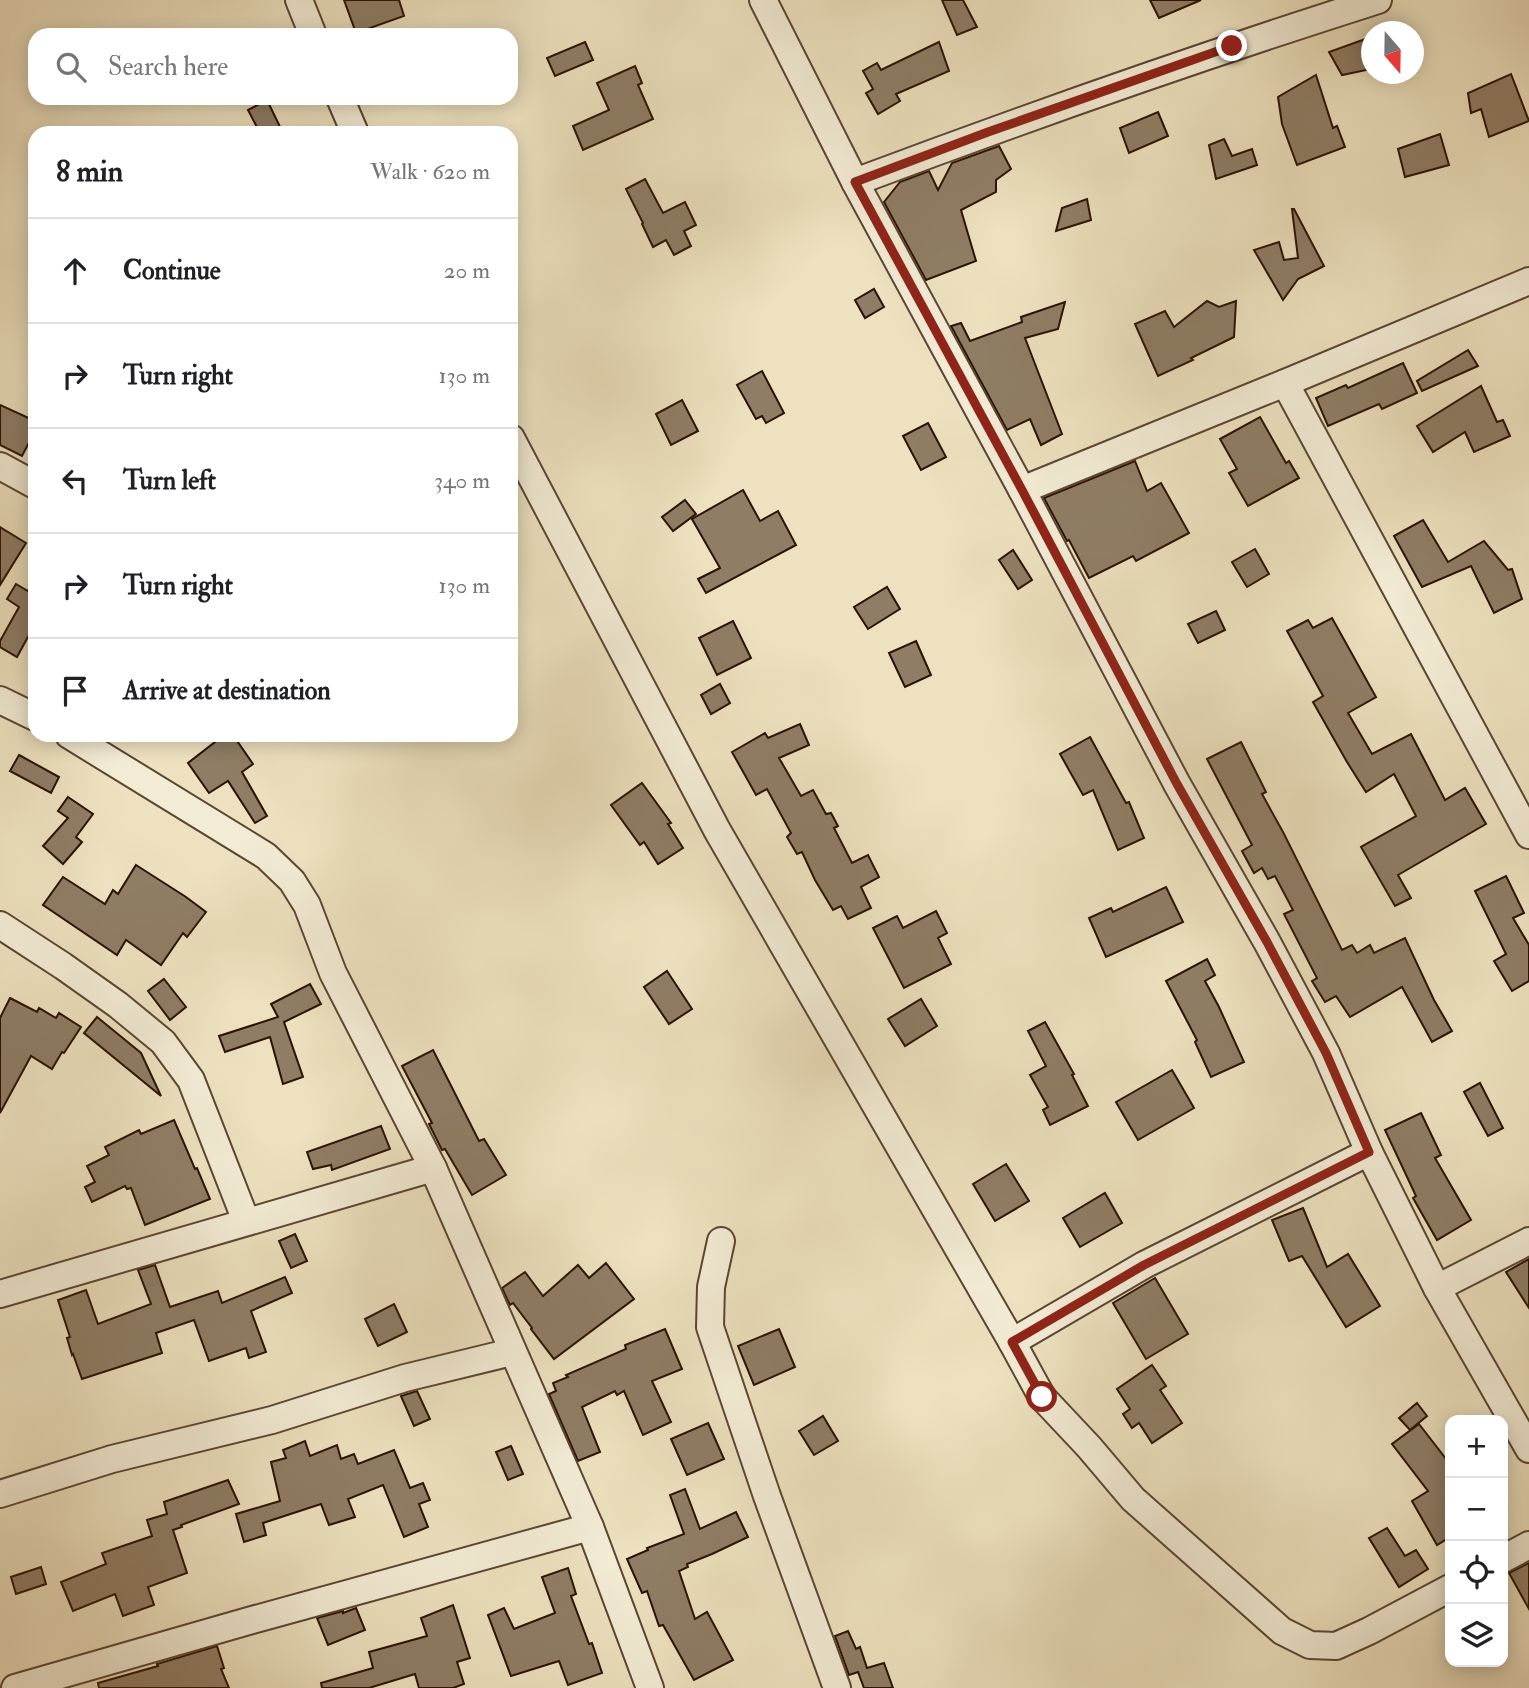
<!DOCTYPE html>
<meta charset="utf-8">
<style>
:root{--surface:#fff;--page:#f2f2f2;--text:#202124;--muted:#757577;--line:#e0e0e0}
body{margin:0;font-family:"IM FELL Double Pica",serif;background:var(--page);color:var(--text)}
.controls{position:absolute;right:21px;bottom:21px;display:grid;overflow:hidden;border-radius:14px;box-shadow:0 4px 18px #0003}
.controls button{width:63px;height:63px;display:grid;place-items:center;padding:0;border:0;border-bottom:2px solid var(--line);background:var(--surface);color:var(--text);font:35px sans-serif}
.compass{position:absolute;left:1361px;top:21px;width:63px;height:63px;border-radius:50%;background:var(--surface);box-shadow:0 4px 18px #0003;rotate:160deg}
.stop{position:absolute;width:21px;height:21px;margin:-16px;border:5px solid #8f2418;border-radius:50%;background:#fff}
.stop.end{background:#8f2418;border-color:#fff;box-shadow:0 2px 7px #0008}
.list{margin:0;padding:0;list-style:none}
h2{display:flex;justify-content:space-between;align-items:center;height:91px;margin:0;padding:0 28px;font-size:30px}
h2 small{font-size:23px;font-weight:400;color:var(--muted)}
.list li{display:grid;grid-template-columns:46px 1fr auto;gap:21px;align-items:center;box-sizing:border-box;height:105px;padding:0 28px;border-top:2px solid var(--line)}
.list b{display:block;font-size:26px;white-space:nowrap}
.list em{font-size:23px;font-style:normal;color:var(--muted)}
.icon{flex:none;width:38px;height:38px;fill:none;stroke:currentColor;stroke-width:2;stroke-linecap:round;stroke-linejoin:round}
.map{position:relative;flex:none;width:1529px;height:1688px;overflow:hidden}
.search{position:absolute;background:var(--surface);box-shadow:0 4px 18px #0003;left:28px;top:28px;width:490px;height:77px;display:flex;align-items:center;gap:18px;box-sizing:border-box;padding:0 24px;border-radius:21px;color:var(--muted);font-size:26px}
.panel{position:absolute;background:var(--surface);box-shadow:0 4px 18px #0003;left:28px;top:126px;width:490px;height:616px;border-radius:21px}
.map>svg:first-child{display:block}
.building{fill:#8f7d65;stroke:#2a1104;stroke-width:2}
.lines{fill:none;stroke-linecap:round;stroke-linejoin:round}
.minor-casing{stroke:#5b4533;stroke-width:30}
.minor{stroke:#f3ecd5;stroke-width:26}
.route{stroke:#8f2418;stroke-width:9}
</style>
<div class="map">
<svg width="1529" height="1688" viewBox="0 0 1529 1688">
<rect width="100%" height="100%" fill="#ede1bf"/>
<filter id="stains"><feTurbulence type="fractalNoise" baseFrequency=".00286" numOctaves="4"/><feColorMatrix values="0 0 0 0 .2 0 0 0 0 .09 0 0 0 0 .02 0 0 0 .5 -.17"/></filter>
<radialGradient id="worn" r=".72"><stop offset=".6" stop-color="#630" stop-opacity="0"/><stop offset="1" stop-color="#630" stop-opacity=".3"/></radialGradient>
<!-- building -->
<g class="building">
<polygon points="344,0 399,0 404,16 356,33"/>
<polygon points="942,0 963,0 977,27 957,35"/>
<polygon points="1150,0 1201,0 1159,18"/>
<polygon points="1371,37 1371,69 1342,75 1329,52"/>
<polygon points="585,42 593,60 555,76 547,58"/>
<polygon points="939,42 949,71 896,94 900,101 878,114 866,93 873,89 863,71 877,63 881,70"/>
<polygon points="635,66 642,83 638,85 653,119 583,150 573,126 609,110 597,83"/>
<polygon points="1511,74 1529,121 1489,137 1481,109 1471,113 1468,93"/>
<polygon points="1316,75 1333,128 1337,126 1345,147 1297,165 1282,124 1278,97"/>
<polygon points="267,100 283,133 260,133 248,110"/>
<polygon points="1158,112 1168,136 1129,153 1120,128"/>
<polygon points="1440,134 1449,165 1405,177 1398,149"/>
<polygon points="1224,139 1232,156 1252,149 1257,165 1216,179 1209,145"/>
<polygon points="999,146 1011,169 996,180 996,192 961,210 976,261 926,280 884,202 900,182 929,171 938,190 952,163"/>
<polygon points="645,179 663,213 685,202 696,225 684,231 691,246 674,255 666,240 653,247 642,224 643,223 626,189"/>
<polygon points="1087,199 1091,220 1056,231 1062,208"/>
<polygon points="1292,209 1294,209 1324,266 1298,279 1283,300 1254,250 1279,242 1284,260 1298,258"/>
<polygon points="874,289 884,307 865,318 855,300"/>
<polygon points="1207,301 1219,307 1236,301 1234,337 1191,358 1193,360 1158,376 1135,324 1165,311 1174,327"/>
<polygon points="1065,302 1058,329 1025,338 1062,434 1041,445 1030,419 1007,430 951,326 961,323 970,341 1022,322 1021,317"/>
<polygon points="1468,350 1478,366 1422,391 1417,381"/>
<polygon points="1403,363 1417,393 1382,409 1379,404 1328,426 1316,398 1346,385 1348,388"/>
<polygon points="762,371 784,413 766,423 762,416 756,419 737,385"/>
<polygon points="1481,386 1497,422 1503,420 1510,436 1474,452 1465,432 1433,452 1417,426"/>
<polygon points="682,400 698,431 671,445 656,414"/>
<polygon points="0,405 35,421 35,431 22,456 0,445"/>
<polygon points="1260,417 1286,463 1289,461 1299,478 1248,506 1229,473 1237,469 1220,439"/>
<polygon points="928,423 946,457 921,470 903,436"/>
<polygon points="1135,461 1147,491 1161,483 1189,533 1136,561 1133,556 1089,578 1069,540 1067,541 1044,498"/>
<polygon points="743,490 760,521 778,511 796,545 706,593 698,579 720,568 692,519"/>
<polygon points="685,500 696,514 673,531 662,517"/>
<polygon points="1423,520 1448,562 1484,541 1508,570 1512,569 1522,599 1494,613 1471,566 1422,587 1394,536"/>
<polygon points="0,527 26,543 0,585"/>
<polygon points="1255,549 1269,574 1247,587 1232,562"/>
<polygon points="1013,550 1032,580 1018,589 999,560"/>
<polygon points="35,578 35,624 17,657 0,647 0,641 19,607 7,599 16,584 28,591"/>
<polygon points="887,587 900,609 868,629 854,607"/>
<polygon points="1216,611 1225,630 1198,643 1188,624"/>
<polygon points="1332,618 1376,697 1348,713 1372,754 1411,734 1445,800 1465,788 1486,824 1398,875 1411,898 1395,906 1361,847 1416,816 1394,774 1366,792 1347,762 1313,702 1323,696 1287,631 1308,620 1313,628"/>
<polygon points="733,621 751,658 717,675 699,638"/>
<polygon points="916,641 931,675 905,687 889,653"/>
<polygon points="720,684 730,703 711,714 701,695"/>
<polygon points="800,724 809,745 779,758 801,796 813,790 826,814 831,813 838,826 834,828 852,863 868,855 879,877 861,887 871,908 848,919 841,906 833,910 815,880 802,852 797,854 787,837 791,833 767,789 756,795 732,752 765,733 768,738"/>
<polygon points="224,735 233,735 253,764 242,772 267,816 255,823 228,781 209,793 188,763"/>
<polygon points="1090,737 1126,803 1129,802 1144,838 1118,850 1093,790 1083,795 1060,754"/>
<polygon points="1241,742 1266,792 1262,794 1283,832 1342,950 1352,945 1357,953 1370,945 1374,953 1405,938 1434,1000 1452,1031 1432,1042 1402,987 1350,1017 1336,996 1325,1002 1312,981 1317,978 1284,914 1293,910 1275,876 1268,879 1262,868 1254,873 1242,851 1252,845 1207,759"/>
<polygon points="19,755 59,777 51,793 10,771"/>
<polygon points="642,783 671,823 668,824 683,848 658,864 644,842 640,845 611,805"/>
<polygon points="68,797 93,814 76,837 82,842 63,864 43,846 68,818 58,811"/>
<polygon points="136,865 186,897 206,912 187,937 183,933 161,965 126,940 117,955 43,905 63,877 105,904 113,890 118,894"/>
<polygon points="1506,876 1524,913 1513,918 1529,945 1529,981 1512,991 1494,961 1506,954 1475,891"/>
<polygon points="1166,887 1183,922 1106,957 1089,918 1111,908 1113,912"/>
<polygon points="936,911 947,933 938,938 951,964 904,988 873,928 897,916 903,928"/>
<polygon points="1207,959 1215,975 1205,981 1219,1007 1244,1062 1211,1077 1195,1042 1197,1040 1166,981"/>
<polygon points="667,971 692,1009 669,1024 644,987"/>
<polygon points="164,979 186,1007 170,1020 148,991"/>
<polygon points="310,984 321,1004 284,1022 303,1077 283,1084 270,1037 225,1052 219,1036 278,1017 271,1004"/>
<polygon points="10,998 37,1012 39,1008 56,1018 59,1013 81,1027 64,1053 62,1052 52,1069 31,1056 0,1113 0,1018"/>
<polygon points="921,999 937,1026 905,1046 888,1019"/>
<polygon points="97,1017 141,1053 161,1096 84,1033"/>
<polygon points="1045,1022 1074,1074 1072,1075 1088,1106 1050,1125 1043,1110 1048,1107 1030,1075 1046,1066 1028,1031"/>
<polygon points="433,1050 479,1141 484,1139 506,1175 472,1195 445,1149 442,1150 429,1124 432,1123 402,1066"/>
<polygon points="1172,1070 1194,1108 1138,1140 1116,1102"/>
<polygon points="1480,1083 1503,1128 1488,1136 1464,1092"/>
<polygon points="1421,1113 1441,1155 1435,1158 1471,1220 1437,1240 1413,1198 1416,1196 1385,1130"/>
<polygon points="174,1120 195,1169 197,1168 210,1199 145,1225 131,1188 127,1189 125,1186 92,1202 85,1187 95,1182 87,1166 109,1155 105,1147 139,1130 141,1134"/>
<polygon points="381,1126 390,1149 332,1170 331,1165 313,1169 307,1152"/>
<polygon points="1006,1164 1029,1201 995,1221 973,1184"/>
<polygon points="1105,1193 1122,1223 1080,1247 1063,1218"/>
<polygon points="1303,1208 1327,1267 1348,1254 1380,1306 1346,1327 1302,1256 1289,1261 1272,1220"/>
<polygon points="295,1234 307,1261 291,1268 279,1241"/>
<polygon points="1529,1259 1529,1308 1506,1272"/>
<polygon points="606,1263 634,1299 554,1359 531,1329 532,1328 513,1303 510,1305 502,1288 525,1272 543,1296 578,1265 589,1278"/>
<polygon points="155,1265 170,1307 218,1291 222,1303 285,1277 292,1293 251,1311 266,1352 249,1358 246,1348 209,1361 194,1320 156,1333 162,1353 82,1379 73,1354 72,1355 67,1338 70,1337 58,1300 86,1290 98,1324 151,1304 138,1270"/>
<polygon points="1155,1278 1188,1334 1146,1359 1113,1303"/>
<polygon points="394,1304 407,1332 378,1346 365,1319"/>
<polygon points="665,1329 682,1369 652,1381 671,1422 643,1435 624,1391 617,1395 615,1391 582,1407 600,1452 578,1461 549,1394 556,1391 553,1383 568,1377 566,1375 626,1349 625,1345"/>
<polygon points="779,1329 795,1367 754,1385 738,1346"/>
<polygon points="1152,1365 1166,1386 1160,1390 1182,1423 1152,1443 1139,1423 1132,1428 1123,1414 1130,1409 1117,1389"/>
<polygon points="417,1391 430,1419 414,1426 401,1396"/>
<polygon points="1417,1403 1427,1416 1410,1430 1399,1418"/>
<polygon points="823,1416 838,1441 814,1455 799,1431"/>
<polygon points="708,1423 724,1459 687,1475 671,1439"/>
<polygon points="1419,1424 1450,1464 1450,1537 1437,1545 1412,1501 1428,1491 1392,1444"/>
<polygon points="305,1441 310,1456 337,1445 341,1459 354,1454 358,1464 394,1450 410,1488 423,1483 430,1500 419,1504 428,1527 404,1537 383,1485 348,1499 355,1517 329,1525 321,1504 263,1523 266,1535 244,1542 236,1514 280,1501 271,1462 286,1458 283,1450"/>
<polygon points="511,1446 523,1474 508,1480 496,1452"/>
<polygon points="228,1480 239,1504 181,1525 182,1527 173,1530 187,1573 148,1587 154,1605 123,1616 115,1594 73,1611 61,1582 106,1564 102,1553 152,1536 147,1520 167,1514 164,1502"/>
<polygon points="685,1489 700,1529 736,1512 748,1537 712,1554 687,1564 688,1567 679,1571 695,1619 707,1612 733,1660 694,1680 663,1625 659,1626 647,1591 642,1593 627,1559 648,1550 647,1548 684,1534 670,1495"/>
<polygon points="1387,1528 1405,1556 1416,1550 1428,1569 1399,1587 1369,1538"/>
<polygon points="1529,1563 1529,1609 1509,1573"/>
<polygon points="41,1567 46,1584 16,1594 11,1577"/>
<polygon points="568,1568 576,1594 571,1596 589,1644 592,1643 602,1673 568,1685 559,1661 511,1676 488,1615 504,1608 514,1629 555,1613 542,1577"/>
<polygon points="453,1605 470,1658 457,1662 464,1684 453,1688 419,1688 415,1674 369,1688 322,1688 321,1683 373,1668 369,1652 427,1636 421,1618"/>
<polygon points="356,1608 365,1630 328,1645 317,1618 343,1611 343,1613"/>
<polygon points="848,1631 856,1649 860,1647 867,1668 884,1663 893,1688 864,1688 858,1672 849,1675 835,1636"/>
<polygon points="217,1646 224,1668 221,1669 229,1688 99,1688 98,1683 158,1666 157,1664"/>
</g>
<g class="lines">
<defs>
<g id="minor">
<polyline points="299,0 313,35"/>
<polyline points="763,0 855,182 1022,490 1177,784 1267,942 1326,1053 1369,1152 1437,1288 1529,1449"/>
<polyline points="340,98 355,133"/>
<path d="M855 182C1028 117 1202 56 1378 0"/>
<polyline points="1285,383 1529,835"/>
<polyline points="511,438 717,830 1012,1342 1042,1397 1089,1447 1133,1499 1282,1631 1310,1645 1336,1646 1369,1631 1450,1588"/>
<polyline points="0,466 35,485"/>
<polyline points="1022,490 1285,383 1529,281"/>
<polyline points="0,700 35,717"/>
<polyline points="69,735 266,856 292,881 307,905 333,973 433,1168 590,1527 650,1688"/>
<polyline points="0,925 63,966 118,1005 163,1042 191,1080 246,1221"/>
<polyline points="721,1241 711,1287 710,1327 767,1496 837,1688"/>
<polyline points="1437,1288 1529,1241"/>
<polyline points="0,1294 433,1168"/>
<polyline points="1012,1342 1144,1265 1369,1152"/>
<polyline points="0,1494 112,1459 272,1420 405,1378 512,1352"/>
<polyline points="1503,1559 1529,1545"/>
<polyline points="15,1688 252,1620 590,1527"/>
</g>
</defs>
<!-- minor casing -->
<use href="#minor" class="minor-casing"/>
<!-- minor -->
<use href="#minor" class="minor"/>
</g>
<g class="lines">
<!-- route -->
<polyline class="route" points="1042,1397 1012,1342 1144,1265 1369,1152 1326,1053 1267,942 1177,784 1022,490 855,182 988,132 1232,46"/>
</g>
<rect width="100%" height="100%" filter="url(#stains)"/>
<rect width="100%" height="100%" fill="url(#worn)"/>
</svg>
<div class="controls">
<button>+</button>
<button>−</button>
<button><svg class="icon" aria-label="locate" viewBox="0 0 24 24"><circle cx="12" cy="12" r="6"/><path d="M12 2v4M12 18v4M2 12h4M18 12h4"/></svg></button>
<button><svg class="icon" aria-label="layers" viewBox="0 0 24 24"><path d="M12 4l9 5-9 5-9-5zM3 14l9 5 9-5"/></svg></button>
</div>
<svg class="compass" viewBox="-18 -18 36 36"><path d="M0-13l5 13h-10z" fill="#e53935"/><path d="M0 13l5-13h-10z" fill="#757577"/></svg>
<div class="stop" style="left:1042px;top:1397px"></div>
<div class="stop end" style="left:1232px;top:46px"></div>
<div class="search"><svg class="icon" aria-label="search" viewBox="0 0 24 24"><circle cx="10" cy="10" r="6"/><path d="M15 15l6 6"/></svg>Search here</div>
<section class="panel">
<h2>8 min<small>Walk · 620 m</small></h2>
<ul class="list">
<li><svg class="icon" aria-label="ahead" viewBox="0 0 24 24"><path d="M12 20V5M6 11l6-6 6 6"/></svg><div><b>Continue</b></div><em>20 m</em></li>
<li><svg class="icon" aria-label="right" viewBox="0 0 24 24"><path d="M7 20v-9h11M14 6l5 5-5 5"/></svg><div><b>Turn right</b></div><em>130 m</em></li>
<li><svg class="icon" aria-label="left" viewBox="0 0 24 24"><path d="M17 20v-9H6M10 6l-5 5 5 5"/></svg><div><b>Turn left</b></div><em>340 m</em></li>
<li><svg class="icon" aria-label="right" viewBox="0 0 24 24"><path d="M7 20v-9h11M14 6l5 5-5 5"/></svg><div><b>Turn right</b></div><em>130 m</em></li>
<li><svg class="icon" aria-label="arrive" viewBox="0 0 24 24"><path d="M6 21V4h12l-3 4 3 4H6"/></svg><div><b>Arrive at destination</b></div></li>
</ul>
</section>
</div>
